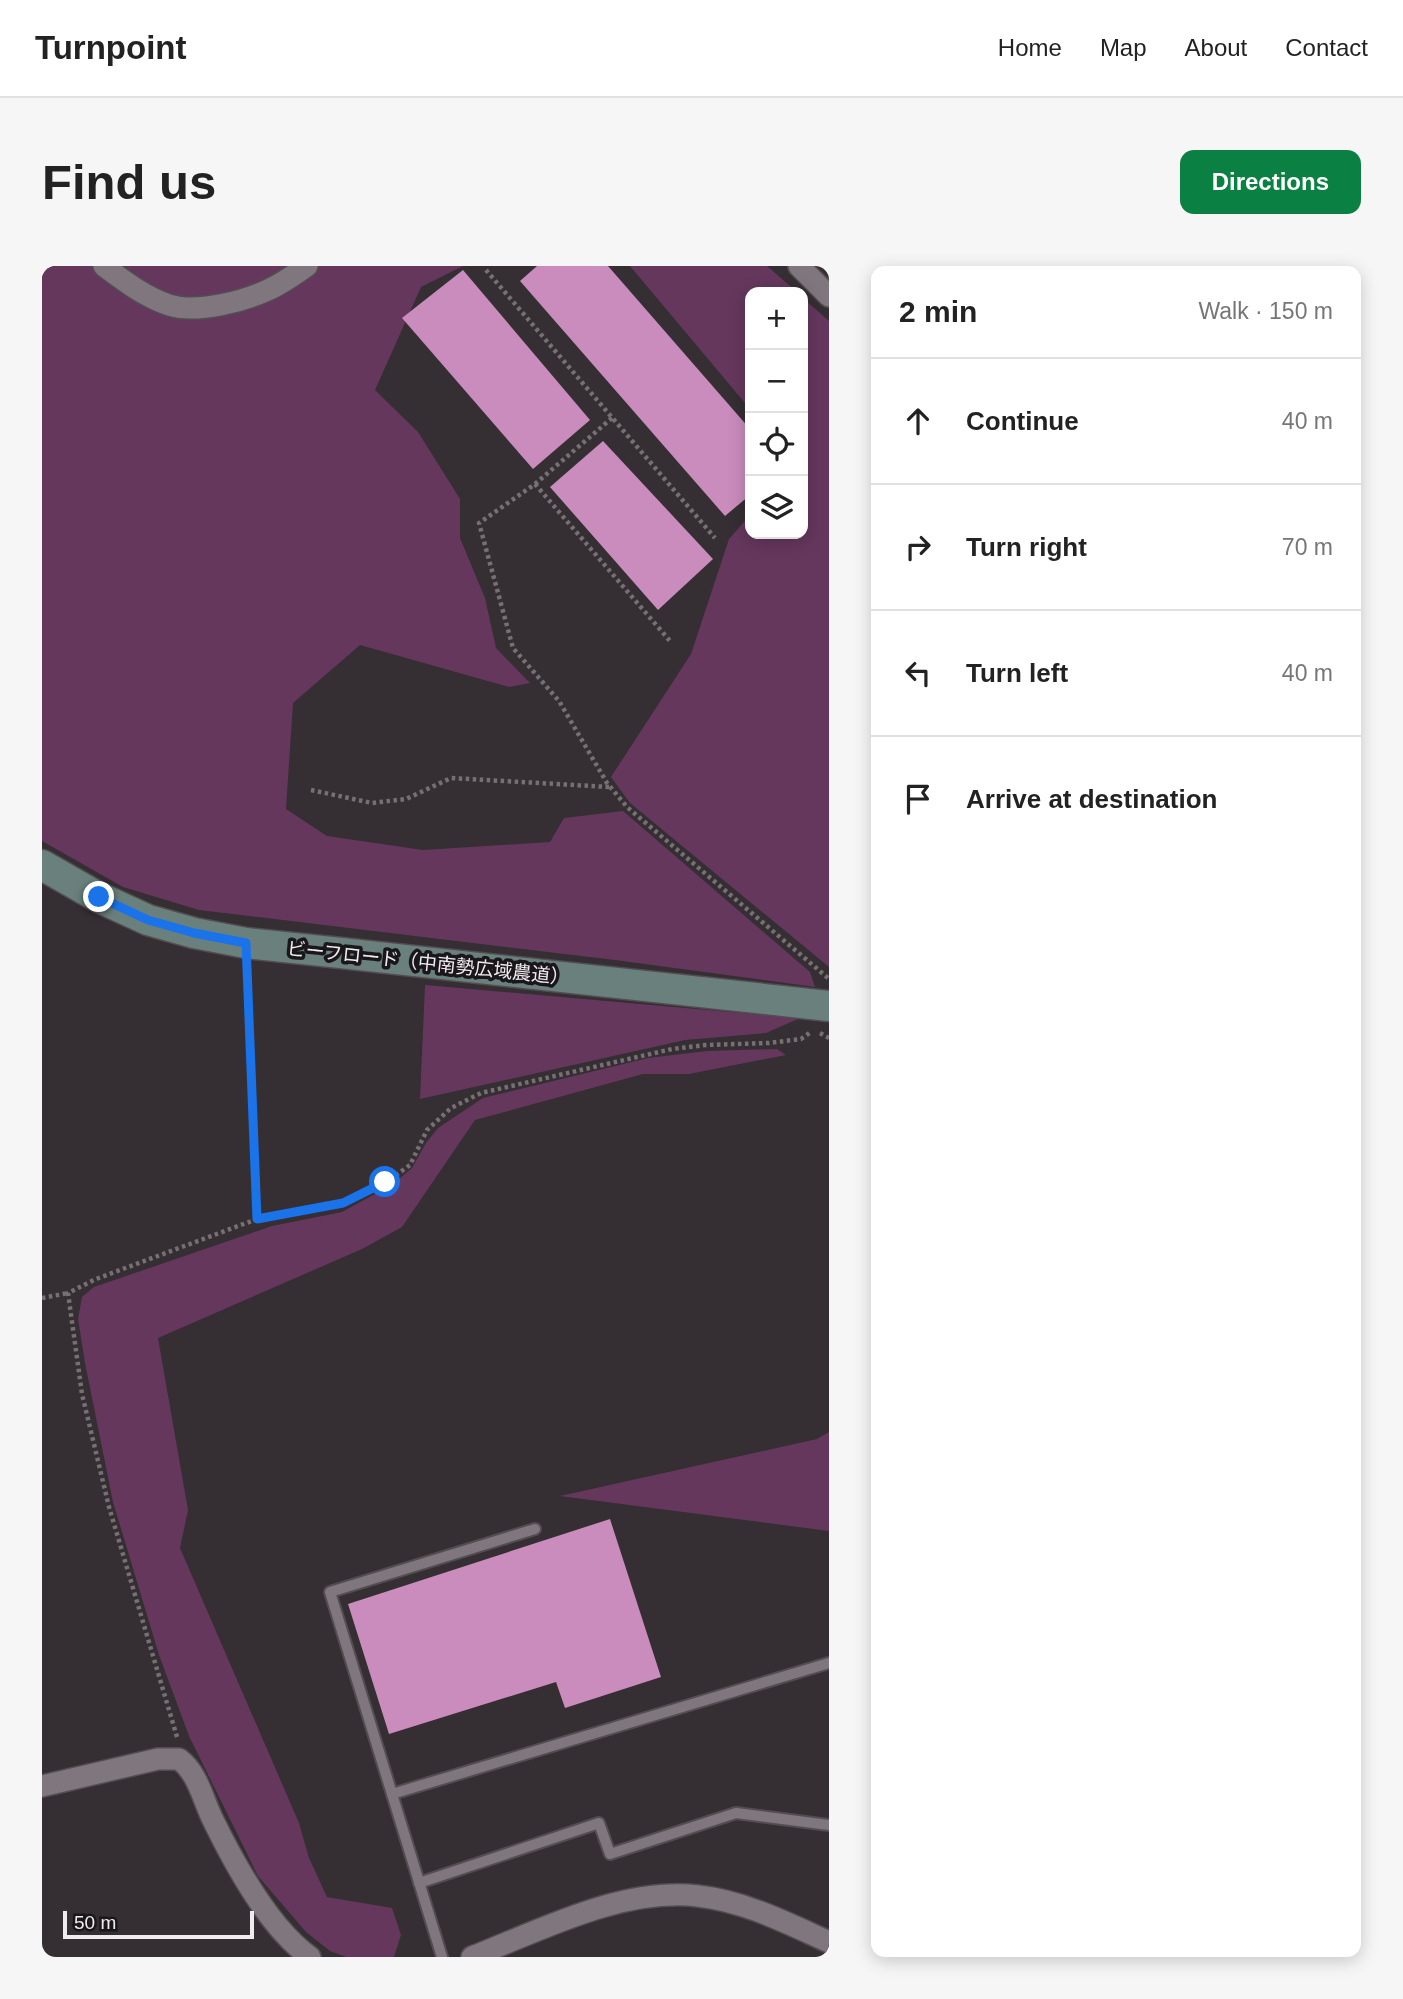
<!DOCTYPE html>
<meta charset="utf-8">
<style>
:root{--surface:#fff;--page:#f6f6f6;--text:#222;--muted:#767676;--line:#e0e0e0;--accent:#0b8043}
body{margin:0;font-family:Helvetica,"Noto Sans JP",sans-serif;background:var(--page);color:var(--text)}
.controls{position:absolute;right:21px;top:21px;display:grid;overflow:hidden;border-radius:14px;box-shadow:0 4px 18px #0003}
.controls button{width:63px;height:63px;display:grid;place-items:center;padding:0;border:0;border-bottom:2px solid var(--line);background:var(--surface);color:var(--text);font:35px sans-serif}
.scale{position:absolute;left:21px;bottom:18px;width:191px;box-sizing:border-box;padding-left:7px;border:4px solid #f0ebef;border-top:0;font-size:19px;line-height:24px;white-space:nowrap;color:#f0ebef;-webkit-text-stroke:5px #1a171a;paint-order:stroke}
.stop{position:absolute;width:21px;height:21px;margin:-16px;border:5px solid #1a73e8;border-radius:50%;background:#fff}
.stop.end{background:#1a73e8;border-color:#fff;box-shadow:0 2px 7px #0008}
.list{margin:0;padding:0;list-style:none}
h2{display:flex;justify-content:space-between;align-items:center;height:91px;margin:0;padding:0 28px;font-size:30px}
h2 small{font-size:23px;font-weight:400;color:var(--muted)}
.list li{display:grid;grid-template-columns:46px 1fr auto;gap:21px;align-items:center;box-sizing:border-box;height:126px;padding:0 28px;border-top:2px solid var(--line)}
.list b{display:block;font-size:26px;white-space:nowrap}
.list em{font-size:23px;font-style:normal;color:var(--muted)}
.icon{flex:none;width:38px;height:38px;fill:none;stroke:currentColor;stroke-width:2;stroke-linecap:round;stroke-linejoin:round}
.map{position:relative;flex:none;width:787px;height:1691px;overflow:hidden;border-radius:14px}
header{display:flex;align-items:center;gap:42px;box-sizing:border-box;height:98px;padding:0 35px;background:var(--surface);border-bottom:2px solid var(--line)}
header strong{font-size:33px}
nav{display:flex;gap:38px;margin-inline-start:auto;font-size:24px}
.intro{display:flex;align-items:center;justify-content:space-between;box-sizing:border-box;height:168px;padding:0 42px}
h1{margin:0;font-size:49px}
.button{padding:18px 32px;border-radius:14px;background:var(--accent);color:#fff;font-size:24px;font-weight:700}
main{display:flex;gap:42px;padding:0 42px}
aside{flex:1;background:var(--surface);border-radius:14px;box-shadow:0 4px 18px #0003}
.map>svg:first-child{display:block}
.green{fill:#65375d}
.building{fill:#c98cbd}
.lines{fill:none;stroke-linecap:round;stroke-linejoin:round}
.lane-casing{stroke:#534d52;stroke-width:14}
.street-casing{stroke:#534d52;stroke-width:24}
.secondary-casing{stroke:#534d52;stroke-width:33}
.path{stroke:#767075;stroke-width:4.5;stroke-dasharray:3.5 3.5;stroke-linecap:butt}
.lane{stroke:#80777e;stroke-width:10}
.street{stroke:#80777e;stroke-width:21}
.secondary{stroke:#6a807d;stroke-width:30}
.route{stroke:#1a73e8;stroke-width:9}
.labels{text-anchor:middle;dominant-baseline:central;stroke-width:7;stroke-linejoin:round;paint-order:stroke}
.street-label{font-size:19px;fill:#f0ebef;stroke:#1a171a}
</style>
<header>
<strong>Turnpoint</strong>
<nav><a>Home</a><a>Map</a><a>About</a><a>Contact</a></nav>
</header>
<div class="intro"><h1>Find us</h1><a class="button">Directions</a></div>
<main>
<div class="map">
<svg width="787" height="1691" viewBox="0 0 787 1691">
<rect width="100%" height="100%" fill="#352e33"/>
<!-- green -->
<g class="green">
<polygon points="0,0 421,0 379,21 333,124 376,166 418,233 418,272 443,332 454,382 488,417 467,421 318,379 251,437 244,543 285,570 381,584 508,576 522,552 581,545 768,706 773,721 573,694 157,644 81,621 0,575"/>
<polygon points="588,0 725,0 755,26 708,26 708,143"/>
<polygon points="761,32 787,55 787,701 588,537 569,511 649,388 687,273 708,249 708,268 761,268"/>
<polygon points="383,719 744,751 756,753 724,767 643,774 378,833"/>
<polygon points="735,783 744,789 647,808 601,808 433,854 360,961 320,983 116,1072 146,1244 138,1282 257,1557 267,1592 285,1631 350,1642 359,1669 352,1691 304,1691 288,1685 264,1666 216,1610 147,1470 117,1389 71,1236 43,1097 36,1053 40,1031 52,1021 230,960 300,946 351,918 370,902 384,877 396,862 441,832 606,792 665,785"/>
<polygon points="787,1166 787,1265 518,1230 775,1173"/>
</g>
<!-- building -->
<g class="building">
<polygon points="495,0 566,0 708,163 708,229 683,250 478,15"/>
<polygon points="421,4 548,154 491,203 360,52"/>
<polygon points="561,175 671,293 616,344 508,221"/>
<polygon points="568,1253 619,1411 523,1442 514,1416 347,1468 306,1338"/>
</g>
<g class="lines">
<defs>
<g id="lane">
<polyline points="350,1528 787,1397"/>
<polyline points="377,1617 557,1557 568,1588 694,1547 787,1559"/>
<polyline points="400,1691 288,1326 493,1263"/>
</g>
<g id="street">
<path d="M62 0C82 15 103 31 127 39 155 48 203 35 228 23 241 17 253 8 265 0"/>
<polyline points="757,0 787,30"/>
<path d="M0 1520 116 1493H137C156 1507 161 1534 171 1554 193 1599 227 1662 268 1691"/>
<path d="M430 1691C499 1664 581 1621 656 1630 702 1635 745 1657 787 1676"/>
</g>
<polyline id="secondary" points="0,599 56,631 106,654 152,667 204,677 299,687 787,740"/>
</defs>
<!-- lane casing -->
<use href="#lane" class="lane-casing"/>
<!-- street casing -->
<use href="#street" class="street-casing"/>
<!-- secondary casing -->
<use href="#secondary" class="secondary-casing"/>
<!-- path -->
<g class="path">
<polyline points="444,4 673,272"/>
<polyline points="570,152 493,218 437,257 471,382 517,435 565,517 585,541 786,712"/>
<polyline points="493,218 628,375"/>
<polyline points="269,524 330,537 364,533 409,512 567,521"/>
<polyline points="778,767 787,772"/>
<polyline points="215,953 301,937 343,917 368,899 385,864 409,842 439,827 630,783 664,779 727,777 759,773 769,766"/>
<polyline points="0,1032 26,1027"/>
<polyline points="135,1471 67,1241 40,1128 26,1027 54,1013 215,953 205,702"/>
</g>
<!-- lane -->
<use href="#lane" class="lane"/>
<!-- street -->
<use href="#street" class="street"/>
<!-- secondary -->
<use href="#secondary" class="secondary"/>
</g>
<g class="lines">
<!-- route -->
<polyline class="route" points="57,631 106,654 152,667 204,677 215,953 301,937 343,916"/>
</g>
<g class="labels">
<!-- street labels -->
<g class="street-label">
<text transform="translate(386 697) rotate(6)">ビーフロード（中南勢広域農道）</text>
</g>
</g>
</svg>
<div class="controls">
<button>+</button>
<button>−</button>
<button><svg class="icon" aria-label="locate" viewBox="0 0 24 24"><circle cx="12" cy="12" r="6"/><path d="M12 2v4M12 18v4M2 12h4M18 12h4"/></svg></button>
<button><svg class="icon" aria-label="layers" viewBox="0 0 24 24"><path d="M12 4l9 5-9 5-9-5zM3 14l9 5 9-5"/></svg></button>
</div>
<div class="scale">50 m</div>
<div class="stop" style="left:343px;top:916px"></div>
<div class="stop end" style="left:57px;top:631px"></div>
</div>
<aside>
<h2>2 min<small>Walk · 150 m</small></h2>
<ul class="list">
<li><svg class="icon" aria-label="ahead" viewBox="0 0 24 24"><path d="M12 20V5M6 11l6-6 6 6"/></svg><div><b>Continue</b></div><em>40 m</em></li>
<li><svg class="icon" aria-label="right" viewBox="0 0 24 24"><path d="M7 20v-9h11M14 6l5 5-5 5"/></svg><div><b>Turn right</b></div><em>70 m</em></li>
<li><svg class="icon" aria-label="left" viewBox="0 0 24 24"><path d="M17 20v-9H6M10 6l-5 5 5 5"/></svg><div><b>Turn left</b></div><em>40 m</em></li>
<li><svg class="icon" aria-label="arrive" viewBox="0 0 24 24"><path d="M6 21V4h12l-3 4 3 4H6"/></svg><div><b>Arrive at destination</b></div></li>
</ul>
</aside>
</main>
